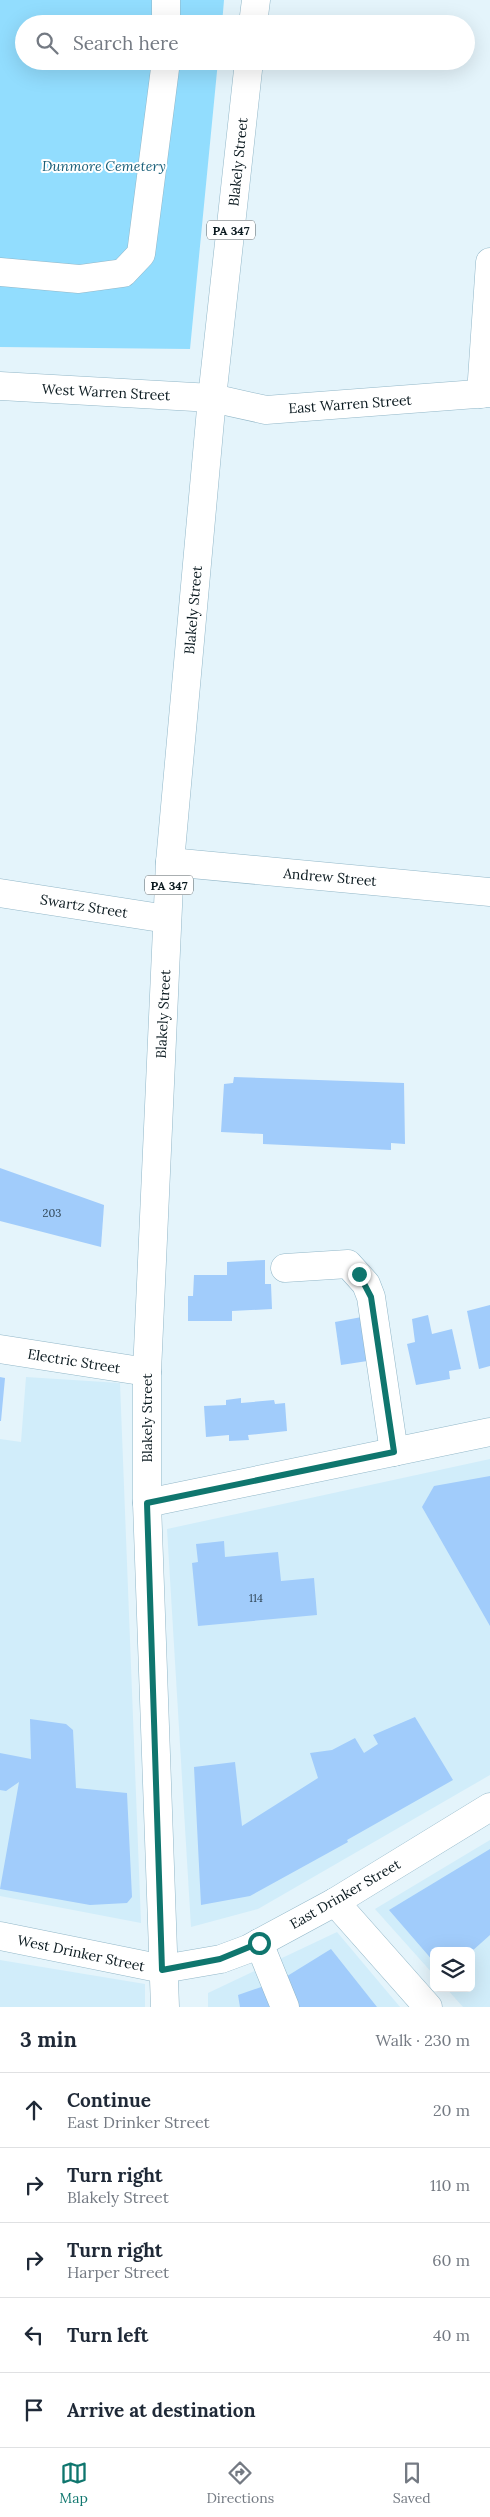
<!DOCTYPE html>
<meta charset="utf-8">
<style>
:root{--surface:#fff;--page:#f6f6f7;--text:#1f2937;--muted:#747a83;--line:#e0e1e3;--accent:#0f766e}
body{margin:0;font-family:Lora,serif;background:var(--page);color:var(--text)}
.controls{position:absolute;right:15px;bottom:15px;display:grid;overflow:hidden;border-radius:8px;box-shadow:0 5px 20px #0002}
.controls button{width:45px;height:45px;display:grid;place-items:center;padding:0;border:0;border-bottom:1px solid var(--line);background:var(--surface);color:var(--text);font:25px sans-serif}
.stop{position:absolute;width:15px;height:15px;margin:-11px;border:4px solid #0f766e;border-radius:50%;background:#fff}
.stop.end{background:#0f766e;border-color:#fff;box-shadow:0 1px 5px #0008}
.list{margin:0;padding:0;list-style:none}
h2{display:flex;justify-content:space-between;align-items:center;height:65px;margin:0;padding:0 20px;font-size:21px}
h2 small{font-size:16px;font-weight:400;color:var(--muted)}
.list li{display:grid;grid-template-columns:32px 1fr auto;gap:15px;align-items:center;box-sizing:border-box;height:75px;padding:0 20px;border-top:1px solid var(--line)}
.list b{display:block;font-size:19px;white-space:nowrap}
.list p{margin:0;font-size:16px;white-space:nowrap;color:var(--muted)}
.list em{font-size:16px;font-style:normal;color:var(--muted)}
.icon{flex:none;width:28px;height:28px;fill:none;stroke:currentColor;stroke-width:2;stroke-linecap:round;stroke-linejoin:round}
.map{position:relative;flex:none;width:490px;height:2007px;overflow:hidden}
.search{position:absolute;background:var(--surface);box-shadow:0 5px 20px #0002;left:15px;right:15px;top:15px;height:55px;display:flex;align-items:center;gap:12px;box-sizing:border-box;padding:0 18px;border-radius:28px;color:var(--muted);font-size:19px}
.sheet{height:440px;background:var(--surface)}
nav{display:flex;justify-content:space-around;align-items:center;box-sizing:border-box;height:70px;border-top:1px solid var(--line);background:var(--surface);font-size:14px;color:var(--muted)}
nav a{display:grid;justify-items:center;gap:2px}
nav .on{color:var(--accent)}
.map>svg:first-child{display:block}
.built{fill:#d1edfa}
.green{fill:#92ddfe}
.building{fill:#a1ccfb}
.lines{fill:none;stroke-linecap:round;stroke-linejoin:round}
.minor-casing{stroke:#92b7c8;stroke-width:29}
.major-casing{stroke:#92b7c8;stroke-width:29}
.minor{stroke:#fff;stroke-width:28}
.major{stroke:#fff;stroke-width:28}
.route{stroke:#0f766e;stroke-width:6}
.labels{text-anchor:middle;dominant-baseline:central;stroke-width:4;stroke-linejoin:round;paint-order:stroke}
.number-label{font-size:11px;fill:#304656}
.shield{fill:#fff;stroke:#545e62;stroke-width:1}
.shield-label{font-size:12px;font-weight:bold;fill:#0a191f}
.street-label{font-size:14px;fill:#0a191f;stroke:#fff}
.park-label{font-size:14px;font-style:italic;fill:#195f79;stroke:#fff}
</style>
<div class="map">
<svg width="490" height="2007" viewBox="0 0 490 2007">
<rect width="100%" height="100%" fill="#e4f4fb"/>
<!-- built -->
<g class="built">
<polygon points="26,1377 120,1383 141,1923 0,1896 0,1439 21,1442"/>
<polygon points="490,1459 490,1775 258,1909 191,1927 167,1529"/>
<polygon points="490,1840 490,2007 463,2007 446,1988 471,1988 471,1951 434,1951 434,1975 375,1909"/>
<polygon points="337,1932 400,2007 208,2007 208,1993"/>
<polygon points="0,1960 145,1984 145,2007 0,2007"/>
</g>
<!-- green -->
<polygon class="green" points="0,0 224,0 222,24 24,24 24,61 218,61 190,349 0,347"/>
<!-- building -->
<g class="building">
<polygon points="234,1077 404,1083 405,1144 391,1143 391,1150 263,1144 263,1134 221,1132 224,1084 233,1083"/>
<polygon points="0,1168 104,1205 101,1247 0,1221"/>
<polygon points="265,1260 265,1284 271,1284 272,1309 232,1311 232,1321 188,1321 188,1296 193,1296 194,1275 227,1275 227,1262"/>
<polygon points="490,1305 490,1366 479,1369 467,1311"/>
<polygon points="428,1315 432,1334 452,1329 461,1369 449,1371 450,1379 416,1385 407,1344 415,1342 412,1319"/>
<polygon points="367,1316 374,1360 341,1365 335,1322"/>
<polygon points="0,1377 5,1378 1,1421 0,1421"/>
<polygon points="241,1398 241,1403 274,1400 275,1404 285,1403 287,1431 248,1435 249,1440 229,1441 229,1435 206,1437 204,1406 226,1405 226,1400"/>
<polygon points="490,1476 490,1626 422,1507 434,1486"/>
<polygon points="224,1541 225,1557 278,1552 281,1581 314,1578 317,1615 198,1626 192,1563 198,1562 196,1544"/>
<polygon points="415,1717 453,1780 347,1840 348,1842 250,1896 201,1905 194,1767 235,1762 242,1826 318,1778 310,1753 332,1750 355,1738 364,1753 378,1744 373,1735"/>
<polygon points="30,1719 66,1724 73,1730 76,1788 127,1793 132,1897 127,1903 90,1905 0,1889 19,1782 6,1791 0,1790 0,1753 31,1759"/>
<polygon points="490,1849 490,1935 471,1952 434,1951 434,1962 389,1910"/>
<polygon points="331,1949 377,2007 294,2007 284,1978"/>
<polygon points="270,1984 279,2007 240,2007 238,1995"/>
</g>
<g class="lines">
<defs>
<g id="minor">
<polyline points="166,0 166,24"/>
<polyline points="0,272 79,279 123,273 141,254 166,61"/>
<polyline points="0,386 212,398 266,410 490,393"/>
<polyline points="481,394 490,262"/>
<polyline points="170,862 490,892"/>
<polyline points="0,893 167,919"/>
<polyline points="285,1268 348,1264 366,1284 371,1297 394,1452"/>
<polyline points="0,1349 147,1372"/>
<polyline points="147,1503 490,1432"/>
<polyline points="335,1902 428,2007"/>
<polyline points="0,1936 163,1969"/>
<polyline points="259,1943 285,2007"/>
</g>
<g id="major">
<polyline points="253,24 256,0"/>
<polyline points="163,1969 221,1959 248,1949 335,1902 490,1807"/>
<polyline points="165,2007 147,1503 147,1372 170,862 212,398 249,61"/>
</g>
</defs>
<!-- minor casing -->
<use href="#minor" class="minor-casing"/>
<!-- major casing -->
<use href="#major" class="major-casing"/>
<!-- minor -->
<use href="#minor" class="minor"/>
<!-- major -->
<use href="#major" class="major"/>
</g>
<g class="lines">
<!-- route -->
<polyline class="route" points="259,1943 220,1959 162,1970 147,1503 394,1452 371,1297 359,1274"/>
</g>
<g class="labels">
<!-- number labels -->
<g class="number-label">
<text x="52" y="1213">203</text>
<text x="256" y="1598">114</text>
</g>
<!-- shield labels -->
<g class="shield">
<rect x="207" y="220.5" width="48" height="19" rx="4"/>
<rect x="145" y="875.5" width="48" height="19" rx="4"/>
</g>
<g class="shield-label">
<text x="231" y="230">PA 347</text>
<text x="169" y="885">PA 347</text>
</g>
<!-- street labels -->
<g class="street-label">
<text transform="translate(238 162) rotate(-84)">Blakely Street</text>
<text transform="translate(106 392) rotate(3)">West Warren Street</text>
<text transform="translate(350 404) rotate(-4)">East Warren Street</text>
<text transform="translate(193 610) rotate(-85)">Blakely Street</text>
<text transform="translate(330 877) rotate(5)">Andrew Street</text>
<text transform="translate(84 906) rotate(9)">Swartz Street</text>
<text transform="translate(163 1014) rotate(-87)">Blakely Street</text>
<text transform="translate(74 1361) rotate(9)">Electric Street</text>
<text transform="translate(147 1418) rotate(-90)">Blakely Street</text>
<text transform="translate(345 1894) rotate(-30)">East Drinker Street</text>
<text transform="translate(81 1953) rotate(12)">West Drinker Street</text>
</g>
<!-- park labels -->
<g class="park-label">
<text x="104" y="166">Dunmore Cemetery</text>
</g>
</g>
</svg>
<div class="controls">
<button><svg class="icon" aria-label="layers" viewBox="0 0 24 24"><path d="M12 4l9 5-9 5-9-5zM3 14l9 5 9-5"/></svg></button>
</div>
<div class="stop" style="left:259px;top:1943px"></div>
<div class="stop end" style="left:359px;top:1274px"></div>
<div class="search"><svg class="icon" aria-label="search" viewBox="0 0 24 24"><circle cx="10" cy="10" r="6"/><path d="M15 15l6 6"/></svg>Search here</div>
</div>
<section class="sheet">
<h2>3 min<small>Walk · 230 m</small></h2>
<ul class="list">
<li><svg class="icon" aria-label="ahead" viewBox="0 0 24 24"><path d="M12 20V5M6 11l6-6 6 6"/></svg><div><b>Continue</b><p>East Drinker Street</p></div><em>20 m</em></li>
<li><svg class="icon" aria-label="right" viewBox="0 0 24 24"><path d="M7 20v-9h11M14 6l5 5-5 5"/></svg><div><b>Turn right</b><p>Blakely Street</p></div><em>110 m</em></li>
<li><svg class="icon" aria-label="right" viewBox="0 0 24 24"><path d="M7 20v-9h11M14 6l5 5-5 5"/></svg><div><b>Turn right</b><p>Harper Street</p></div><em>60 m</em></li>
<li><svg class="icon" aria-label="left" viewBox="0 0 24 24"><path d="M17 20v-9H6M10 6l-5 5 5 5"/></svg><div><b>Turn left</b></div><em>40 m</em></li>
<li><svg class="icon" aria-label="arrive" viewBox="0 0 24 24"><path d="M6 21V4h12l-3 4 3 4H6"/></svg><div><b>Arrive at destination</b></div></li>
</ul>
</section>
<nav>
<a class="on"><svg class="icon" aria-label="map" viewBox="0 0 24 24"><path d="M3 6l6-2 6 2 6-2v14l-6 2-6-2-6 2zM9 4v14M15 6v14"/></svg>Map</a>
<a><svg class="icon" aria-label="directions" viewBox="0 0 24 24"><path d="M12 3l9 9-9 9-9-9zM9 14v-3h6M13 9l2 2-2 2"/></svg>Directions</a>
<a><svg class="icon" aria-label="saved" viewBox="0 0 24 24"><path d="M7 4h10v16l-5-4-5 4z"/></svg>Saved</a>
</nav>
